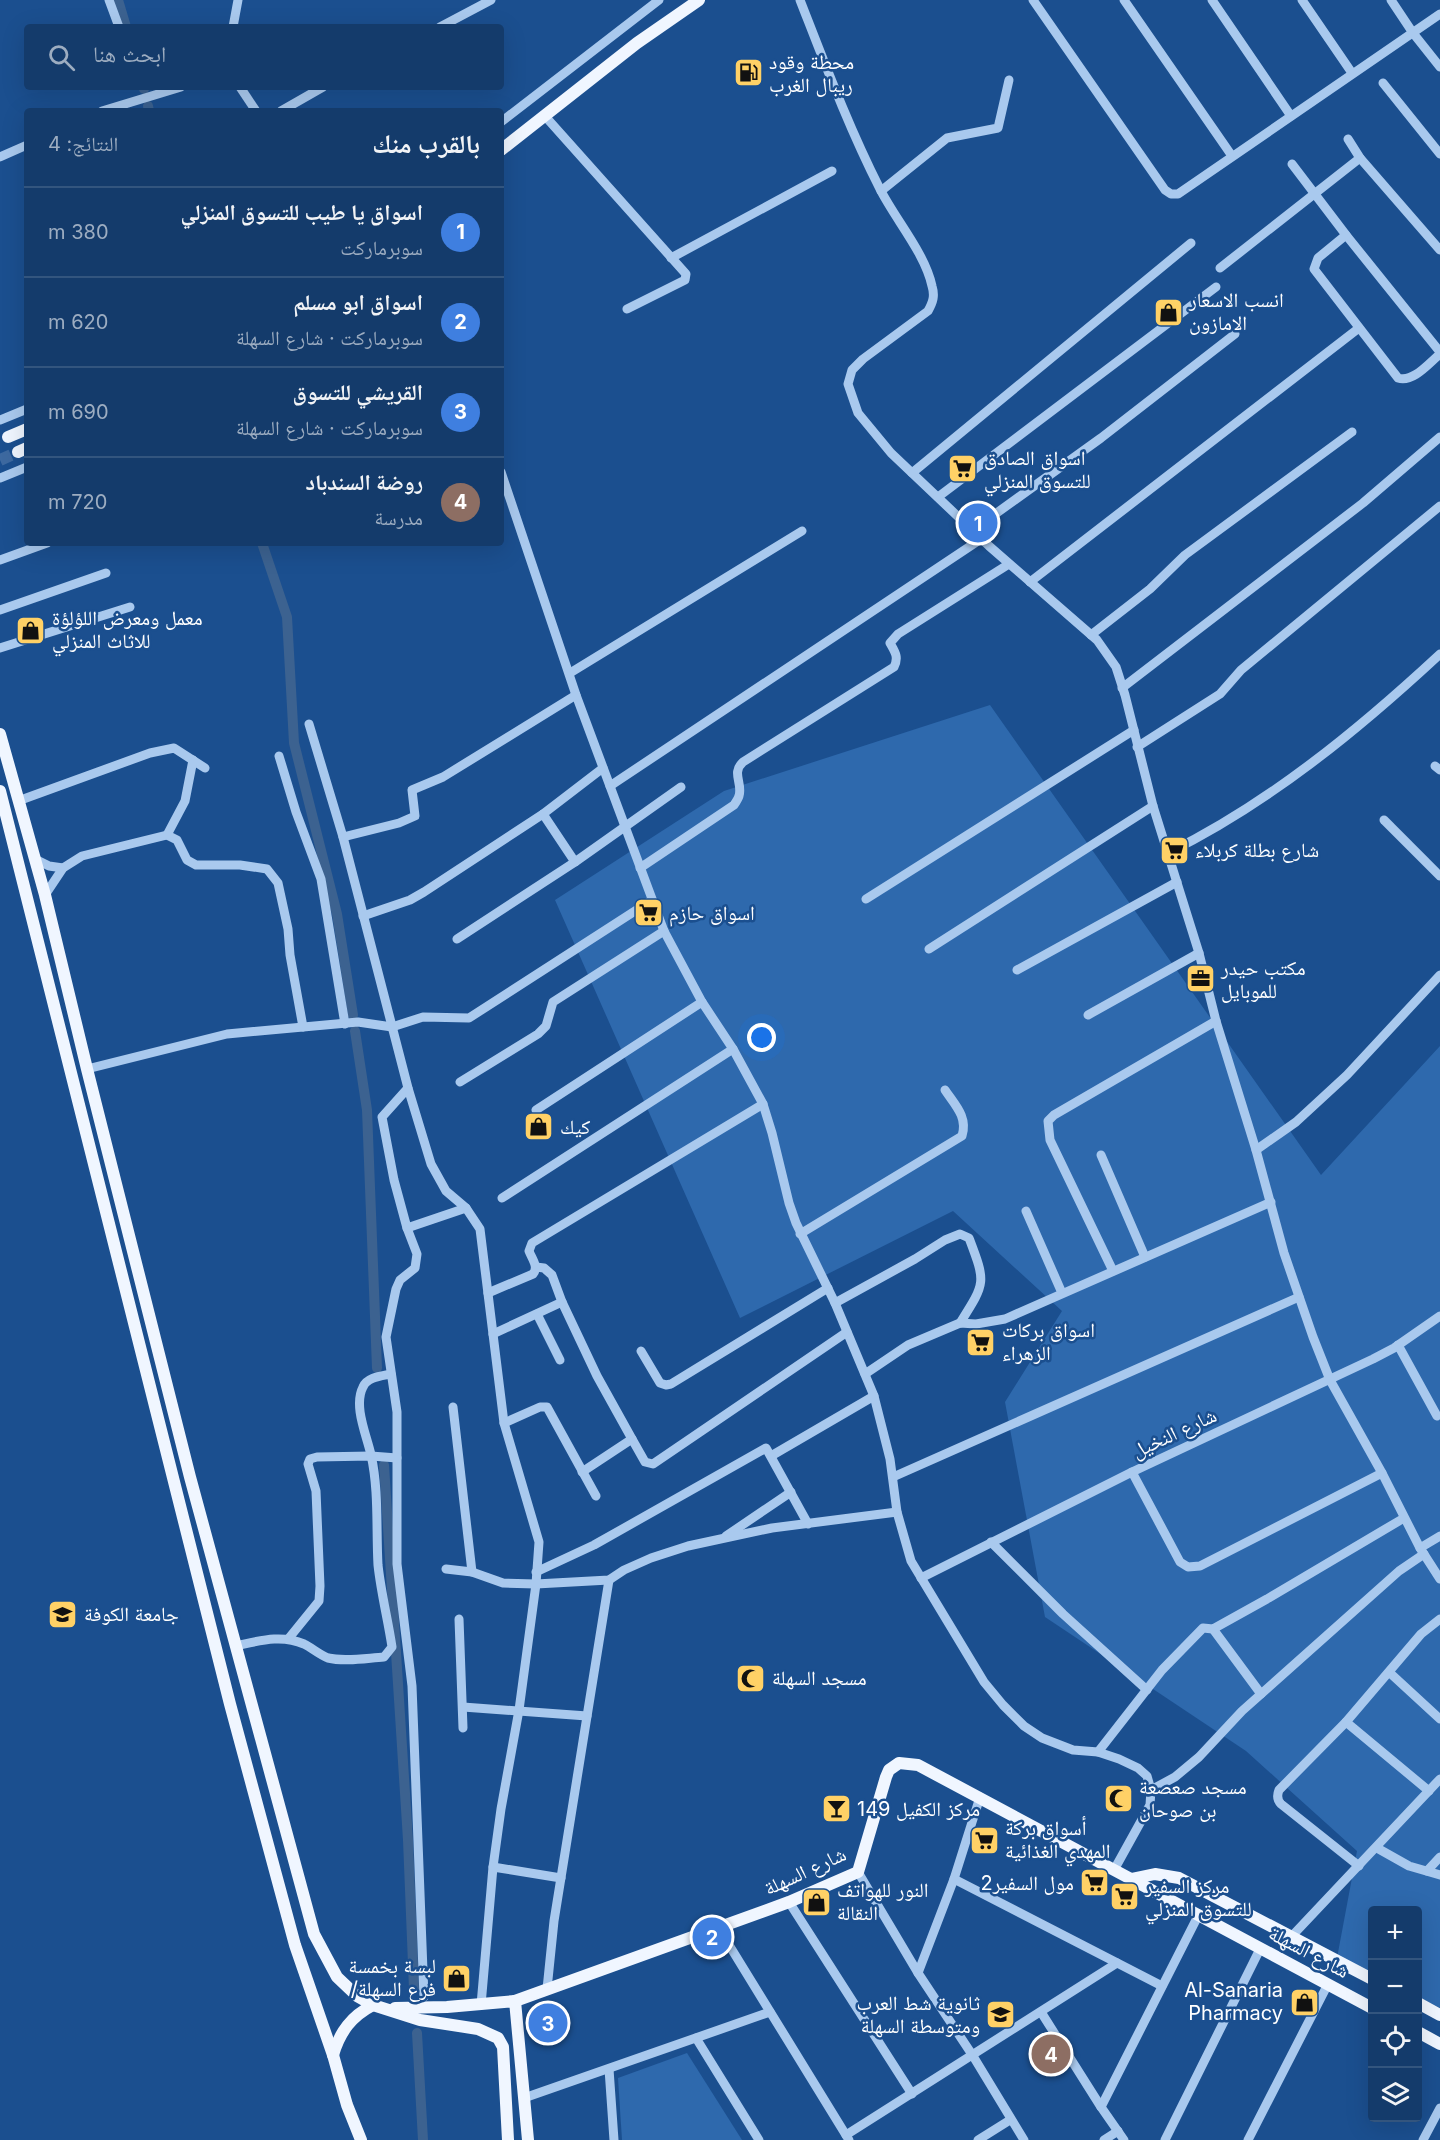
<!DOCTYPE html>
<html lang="ar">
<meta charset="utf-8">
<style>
:root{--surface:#143b6b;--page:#1d4271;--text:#f1f3f6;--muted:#9dadc1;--line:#33557e;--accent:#8bbbb9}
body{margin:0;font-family:Inter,"Noto Naskh Arabic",sans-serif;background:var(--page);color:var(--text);direction:rtl}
.controls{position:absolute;right:18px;bottom:18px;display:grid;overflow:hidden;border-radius:6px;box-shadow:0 6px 24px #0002}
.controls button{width:54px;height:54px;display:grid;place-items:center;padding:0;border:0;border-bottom:2px solid var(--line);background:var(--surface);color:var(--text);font:30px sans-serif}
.you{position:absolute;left:762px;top:1038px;width:21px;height:21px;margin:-15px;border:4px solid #fff;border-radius:50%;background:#1a73e8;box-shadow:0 0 0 9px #1a73e833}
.badge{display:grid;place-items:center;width:39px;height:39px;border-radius:50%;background:var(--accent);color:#fff;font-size:20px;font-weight:700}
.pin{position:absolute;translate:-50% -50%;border:3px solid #fff;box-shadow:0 2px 6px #0006}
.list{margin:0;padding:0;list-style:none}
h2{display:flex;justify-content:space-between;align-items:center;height:78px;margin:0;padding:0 24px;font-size:26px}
h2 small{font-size:20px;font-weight:400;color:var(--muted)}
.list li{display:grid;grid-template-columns:39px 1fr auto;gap:18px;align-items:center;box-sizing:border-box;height:90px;padding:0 24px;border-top:2px solid var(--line)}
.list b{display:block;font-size:22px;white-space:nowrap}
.list p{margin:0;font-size:20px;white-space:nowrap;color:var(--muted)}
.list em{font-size:20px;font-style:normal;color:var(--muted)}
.icon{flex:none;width:33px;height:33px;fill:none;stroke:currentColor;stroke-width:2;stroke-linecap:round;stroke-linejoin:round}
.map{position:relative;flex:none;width:1440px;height:2140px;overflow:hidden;direction:ltr}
.search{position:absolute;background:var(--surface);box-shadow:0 6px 24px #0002;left:24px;top:24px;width:480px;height:66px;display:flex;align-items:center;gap:15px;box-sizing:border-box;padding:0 21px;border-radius:6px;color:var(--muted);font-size:22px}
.panel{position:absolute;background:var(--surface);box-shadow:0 6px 24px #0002;left:24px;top:108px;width:480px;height:438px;border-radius:6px;direction:rtl}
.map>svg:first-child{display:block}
.green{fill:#2e69ad}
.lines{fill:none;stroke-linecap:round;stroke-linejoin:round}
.canal{stroke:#3c6290;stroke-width:10}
.major-tunnel{stroke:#3d69a0;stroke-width:12;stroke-dasharray:12 6;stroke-linecap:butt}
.minor{stroke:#a9c9ee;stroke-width:9}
.major{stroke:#f0f6ff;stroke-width:12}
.labels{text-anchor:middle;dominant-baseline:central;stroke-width:5;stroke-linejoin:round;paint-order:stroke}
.poi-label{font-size:20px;fill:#fff;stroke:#1b4f8f;text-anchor:start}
.street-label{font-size:20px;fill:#fff;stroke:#1b4f8f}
</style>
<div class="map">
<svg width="1440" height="2140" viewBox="0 0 1440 2140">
<rect width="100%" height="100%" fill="#1b4f8f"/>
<!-- green -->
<g class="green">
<polygon points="990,705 1321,1175 1440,1046 1440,2008 1418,1997 1418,1910 1372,1910 1372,1976 1337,1958 1357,1851 1246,1751 1045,1617 1005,1402 1062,1311 953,1211 740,1318 555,900 724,791"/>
<polygon points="687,2053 742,2140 622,2140 618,2078"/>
</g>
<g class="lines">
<!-- canal -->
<g class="canal">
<polyline points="118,0 126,27"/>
<polyline points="144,87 144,89"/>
<polyline points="148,106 149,111"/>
<polyline points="262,543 287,617 294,743 337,914 353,1015"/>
<polyline points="355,1031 367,1110 377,1368"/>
<polyline points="384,1465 408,1840 414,1989"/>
<polyline points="417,2033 423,2140"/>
</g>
<!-- major-tunnel -->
<polyline class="major-tunnel" points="0,460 18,452"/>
<!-- minor -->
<g class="minor">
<polyline points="109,0 119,27"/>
<path d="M800 0C825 64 849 128 880 189 895 219 925 253 932 286 935 296 933 302 928 311L863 359 852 370 848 384 858 413 891 453 989 546 1097 640 1116 667 1125 695 1153 806 1199 953 1216 1021 1256 1150 1284 1253 1313 1337 1330 1380 1382 1473 1420 1548 1440 1579"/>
<polyline points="1033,0 1165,190 1171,194 1178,194 1440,14"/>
<polyline points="1124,0 1232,156"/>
<polyline points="1212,0 1291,116"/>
<polyline points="1302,0 1352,73"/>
<polyline points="1391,0 1413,33 1440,67"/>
<polyline points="233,27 238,0"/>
<polyline points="440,27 491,0"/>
<polyline points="1383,83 1440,154"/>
<polyline points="240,87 256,111"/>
<polyline points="102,111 181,87"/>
<polyline points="281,111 323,87"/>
<polyline points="544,115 686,274 685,280 627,309"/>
<polyline points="501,122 659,0"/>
<polyline points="1348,139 1360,158 1440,250"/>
<polyline points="0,157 27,145"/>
<polyline points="1292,164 1346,235 1440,352"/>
<polyline points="881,191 947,138 998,128 1009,80"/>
<path d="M1346 235 1318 258 1314 269 1398 378C1413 383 1429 363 1440 354"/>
<polyline points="671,258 832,171"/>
<polyline points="1220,268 1360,158"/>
<polyline points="0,420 27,409"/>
<polyline points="501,472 576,695 664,931 702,1002 733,1049 763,1104 772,1133 789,1203 796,1223 835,1303 874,1396 890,1459 897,1512 911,1561 984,1682 1003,1705 1024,1726 1042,1738 1073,1750 1098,1752 1119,1759 1138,1768 1147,1776 1151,1790 1150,1805 1114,1870"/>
<polyline points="912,473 1191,243"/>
<polyline points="0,478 27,467"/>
<polyline points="938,497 1216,287"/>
<polyline points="973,530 1101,438 1235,334"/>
<polyline points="0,560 47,543"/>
<polyline points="1030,582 1359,328"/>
<polyline points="0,610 106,573"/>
<polyline points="1091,635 1150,589 1185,555 1352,432"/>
<polyline points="0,648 130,607"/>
<polyline points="570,673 802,531"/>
<polyline points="1122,688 1363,503 1440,437"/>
<polyline points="309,724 343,837 408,1088 431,1164 446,1191 466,1208 480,1229 504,1423 539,1542 536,1584 519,1710 501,1809 493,1867 481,2005"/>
<polyline points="1137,747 1220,694 1241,670 1440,506"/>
<polyline points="279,756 296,812 321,879 345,1024"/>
<polyline points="1435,766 1440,770"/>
<polyline points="610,786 981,539"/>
<polyline points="18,801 150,753 174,748 205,768"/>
<polyline points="543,814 575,862"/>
<polyline points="1384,820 1440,876"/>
<polyline points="167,835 185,801 193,760"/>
<polyline points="343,837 399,823 415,816 412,790 443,777 576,695"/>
<path d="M1168 853C1269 803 1357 731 1440 654"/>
<polyline points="35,859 49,866 63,868"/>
<path d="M640 868 734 805C736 802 738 799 739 796 743 783 731 773 743 762L894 667C899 657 895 652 890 643L898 634 1009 564"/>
<polyline points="45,895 63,868 82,856 167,835 177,840 187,860 196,865 240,865 267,869 278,883 288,929 290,955 303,1027"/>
<polyline points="866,899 1134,730"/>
<polyline points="363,916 410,900 424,892 543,814 603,768"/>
<polyline points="457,939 575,862 681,787"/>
<polyline points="929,949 1153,806"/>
<polyline points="1017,970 1177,882"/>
<polyline points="1088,1015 1199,953"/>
<polyline points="87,1069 227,1034 358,1022 392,1027 423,1017 469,1018 652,900"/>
<polyline points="460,1082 538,1034 546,1026 553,1002 664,931"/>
<polyline points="408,1088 382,1117 394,1180 407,1228 417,1254 415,1268 400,1280 396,1289 386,1337 397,1412 397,1564 412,1686 424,1997"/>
<polyline points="536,1110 702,1002"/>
<polyline points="1256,1150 1296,1122 1347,1075 1440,975"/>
<polyline points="1101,1155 1145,1257"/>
<polyline points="502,1198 733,1049"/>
<polyline points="1026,1211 1062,1293"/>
<polyline points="407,1228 466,1208"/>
<path d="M800 1234 962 1136C968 1117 955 1105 945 1090"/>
<polyline points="536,1267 544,1268 552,1275 562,1302 597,1376 632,1439"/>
<polyline points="1113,1271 1050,1140 1048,1121 1054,1115 1216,1021"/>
<path d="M488 1293 533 1274C539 1267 532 1259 529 1251L532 1243 763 1104"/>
<path d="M835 1303 915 1259 945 1240 960 1234 969 1238C986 1283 986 1282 960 1323"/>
<polyline points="537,1314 560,1360"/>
<polyline points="493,1334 562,1302"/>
<polyline points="1398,1345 1437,1416"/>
<polyline points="641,1351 660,1383 666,1385 671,1384 828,1288"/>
<polyline points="865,1374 908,1345 960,1323 976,1324 1005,1319 1271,1202"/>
<polyline points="453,1407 472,1572"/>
<polyline points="504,1423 540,1407 547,1407 596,1496"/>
<polyline points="771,1456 874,1396"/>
<polyline points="582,1472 632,1439 645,1462 653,1464 847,1332"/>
<polyline points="1132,1472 1180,1562 1188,1567 1200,1566 1382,1473"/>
<polyline points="893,1477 1299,1297"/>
<polyline points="726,1536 791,1492"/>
<polyline points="991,1542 1063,1614 1147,1690"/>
<polyline points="1420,1548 1440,1536"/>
<polyline points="446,1569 472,1572 503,1583 536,1584 609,1580 624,1570 651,1558 688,1546 772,1528 897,1512"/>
<polyline points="536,1572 594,1545 766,1448 808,1524"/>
<polyline points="921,1578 1132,1472 1373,1359 1394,1348 1440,1316"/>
<polyline points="459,1619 463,1728"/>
<polyline points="1213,1629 1261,1694"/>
<polyline points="289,1638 319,1601 320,1586 316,1491 308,1464 310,1459 317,1457 371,1456 397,1458"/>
<path d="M235 1646C259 1641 281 1634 304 1644 312 1648 320 1655 328 1658 345 1662 367 1658 384 1657L392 1647C388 1620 381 1593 378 1565 376 1529 379 1490 371 1455 367 1436 353 1406 363 1387 367 1377 382 1376 391 1374"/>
<polyline points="1390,1673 1440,1719"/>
<polyline points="463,1707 587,1716"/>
<polyline points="1346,1722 1429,1791"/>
<polyline points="1098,1752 1162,1670 1203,1628 1213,1629 1267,1599 1404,1518"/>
<polyline points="1151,1790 1175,1777 1199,1757 1242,1711 1399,1571 1424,1554"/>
<polyline points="1377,1848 1409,1866 1440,1875"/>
<path d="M1359 1866 1281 1804C1277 1800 1277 1795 1279 1790L1346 1722 1421 1634 1440 1619"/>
<polyline points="493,1867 561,1878"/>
<polyline points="1427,1871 1440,1857"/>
<polyline points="858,1872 918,1973 973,2056 1024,2140"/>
<polyline points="954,1879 1162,1986"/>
<polyline points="789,1902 912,2094"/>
<polyline points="718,1927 849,2140"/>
<polyline points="1292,1936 1440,1779"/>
<polyline points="918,1973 954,1879 980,1797"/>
<polyline points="547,1989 554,1921 609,1580"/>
<polyline points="1041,2012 1101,2107 1124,2140"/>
<polyline points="696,2038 759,2140"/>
<polyline points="609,2069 614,2140"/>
<polyline points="524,2098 770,2012"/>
<polyline points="1101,2107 1199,1914"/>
<polyline points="846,2135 1117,1963"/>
<polyline points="978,2140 1010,2120"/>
<polyline points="1104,2140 1118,2131"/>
<polyline points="1165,2140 1260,1949"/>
<polyline points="1248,2140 1328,1984"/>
<polyline points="1423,2140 1440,2108"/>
</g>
<!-- major -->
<g class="major">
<polyline points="501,150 637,43 699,0"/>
<polyline points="8,437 27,429"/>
<polyline points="18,452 27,448"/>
<polyline points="0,734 45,895 87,1069 190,1477 314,1934 337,1977 357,1996 373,2005 420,2020 478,2029 498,2038 503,2047 508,2140"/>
<polyline points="0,791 230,1704 295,1945 333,2055 347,2105 361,2140"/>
<polyline points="1131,1879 1155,1874 1179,1878 1372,1979"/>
<polyline points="515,2001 789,1902 858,1872 886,1777 889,1770 899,1763 918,1765 1372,2008"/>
<polyline points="1418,2003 1440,2015"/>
<polyline points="395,2008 447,2007 515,2001 528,2140"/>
<polyline points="1418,2032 1440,2044"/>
<path d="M333 2055C340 2031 352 2016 373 2005"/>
</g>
</g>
<!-- icons -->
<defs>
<symbol id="fuel-square" viewBox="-11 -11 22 22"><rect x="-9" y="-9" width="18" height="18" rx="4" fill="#ffd166" stroke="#1b4f8f"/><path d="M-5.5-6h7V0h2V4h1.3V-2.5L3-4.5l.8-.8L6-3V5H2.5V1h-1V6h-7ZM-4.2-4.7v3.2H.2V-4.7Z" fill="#111"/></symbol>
<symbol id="shop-square" viewBox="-11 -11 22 22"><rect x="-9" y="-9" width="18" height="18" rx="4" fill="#ffd166" stroke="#1b4f8f"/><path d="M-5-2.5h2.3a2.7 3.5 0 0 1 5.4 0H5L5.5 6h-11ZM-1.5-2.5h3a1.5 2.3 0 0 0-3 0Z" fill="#111"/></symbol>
<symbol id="supermarket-square" viewBox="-11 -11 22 22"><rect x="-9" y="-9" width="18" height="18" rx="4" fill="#ffd166" stroke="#1b4f8f"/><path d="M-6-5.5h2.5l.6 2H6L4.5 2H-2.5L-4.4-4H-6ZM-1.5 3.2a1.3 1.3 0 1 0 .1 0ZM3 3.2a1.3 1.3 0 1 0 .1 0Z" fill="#111"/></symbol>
<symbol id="office-square" viewBox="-11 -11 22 22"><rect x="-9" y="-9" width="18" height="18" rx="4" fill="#ffd166" stroke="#1b4f8f"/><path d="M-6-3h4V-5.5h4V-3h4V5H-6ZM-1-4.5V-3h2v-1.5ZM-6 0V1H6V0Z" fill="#111"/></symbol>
<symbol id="university-square" viewBox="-11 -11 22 22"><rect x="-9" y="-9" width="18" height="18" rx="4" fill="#ffd166" stroke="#1b4f8f"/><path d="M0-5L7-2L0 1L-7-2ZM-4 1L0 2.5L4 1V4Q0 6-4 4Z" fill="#111"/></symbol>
<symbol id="mosque-square" viewBox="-11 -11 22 22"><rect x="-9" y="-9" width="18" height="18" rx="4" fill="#ffd166" stroke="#1b4f8f"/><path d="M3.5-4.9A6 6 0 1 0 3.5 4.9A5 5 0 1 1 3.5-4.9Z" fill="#111"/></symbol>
<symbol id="bar-square" viewBox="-11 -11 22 22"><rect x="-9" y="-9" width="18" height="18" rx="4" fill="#ffd166" stroke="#1b4f8f"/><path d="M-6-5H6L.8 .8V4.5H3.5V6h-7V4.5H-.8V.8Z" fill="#111"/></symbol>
<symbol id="school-square" viewBox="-11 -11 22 22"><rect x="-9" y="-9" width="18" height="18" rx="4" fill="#ffd166" stroke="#1b4f8f"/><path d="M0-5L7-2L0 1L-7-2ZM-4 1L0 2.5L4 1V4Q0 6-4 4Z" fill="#111"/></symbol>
</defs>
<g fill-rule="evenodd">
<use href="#fuel-square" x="732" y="56" width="33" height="33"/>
<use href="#shop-square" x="1152" y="296" width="33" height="33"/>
<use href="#supermarket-square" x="946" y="452" width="33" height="33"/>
<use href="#shop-square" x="14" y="614" width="33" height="33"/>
<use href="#supermarket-square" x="1158" y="834" width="33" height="33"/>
<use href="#supermarket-square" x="632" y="896" width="33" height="33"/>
<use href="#office-square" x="1184" y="962" width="33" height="33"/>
<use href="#shop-square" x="522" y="1110" width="33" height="33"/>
<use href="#supermarket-square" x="964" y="1326" width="33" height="33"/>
<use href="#university-square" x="46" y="1598" width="33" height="33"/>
<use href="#mosque-square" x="734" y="1662" width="33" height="33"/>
<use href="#mosque-square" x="1102" y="1782" width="33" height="33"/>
<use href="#bar-square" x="820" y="1792" width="33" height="33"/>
<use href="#supermarket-square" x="968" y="1824" width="33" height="33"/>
<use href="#supermarket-square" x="1078" y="1866" width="33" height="33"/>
<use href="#supermarket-square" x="1108" y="1880" width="33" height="33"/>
<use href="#shop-square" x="800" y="1886" width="33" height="33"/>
<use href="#shop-square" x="440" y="1962" width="33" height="33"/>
<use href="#shop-square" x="1288" y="1986" width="33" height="33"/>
<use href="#school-square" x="984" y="1998" width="33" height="33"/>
</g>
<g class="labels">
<!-- poi labels -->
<g class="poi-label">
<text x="769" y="62">محطة وقود<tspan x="769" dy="23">ريبال الغرب</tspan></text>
<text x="1189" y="300">انسب الاسعار<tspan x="1189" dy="23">الامازون</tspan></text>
<text x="984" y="458">اسواق الصادق<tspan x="984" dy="23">للتسوق المنزلي</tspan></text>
<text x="52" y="618">معمل ومعرض اللؤلؤة<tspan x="52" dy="23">للاثاث المنزلي</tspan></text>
<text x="1195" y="850">شارع بطلة كربلاء</text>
<text x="669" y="913">اسواق حازم</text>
<text x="1221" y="968">مكتب حيدر<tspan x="1221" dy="23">للموبايل</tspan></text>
<text x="560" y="1127">كيك</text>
<text x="1002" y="1330">اسواق بركات<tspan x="1002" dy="23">الزهراء</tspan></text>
<text x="84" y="1614">جامعة الكوفة</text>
<text x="772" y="1678">مسجد السهلة</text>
<text x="1139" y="1787">مسجد صعصعة<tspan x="1139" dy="23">بن صوحان</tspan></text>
<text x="857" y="1809">مركز الكفيل 149</text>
<text x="1005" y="1828">أسواق بركة<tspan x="1005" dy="23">المهدي الغذائية</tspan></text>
<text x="1074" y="1883" text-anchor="end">مول السفير2</text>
<text x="1145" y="1886">مركز السفير<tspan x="1145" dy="23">للتسوق المنزلي</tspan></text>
<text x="837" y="1890">النور للهواتف<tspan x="837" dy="23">النقالة</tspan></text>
<text x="436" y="1966" text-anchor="end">لبسة بخمسة<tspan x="436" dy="23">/فرع السهلة</tspan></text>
<text x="1283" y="1990" text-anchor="end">Al-Sanaria<tspan x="1283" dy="23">Pharmacy</tspan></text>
<text x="980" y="2003" text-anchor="end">ثانوية شط العرب<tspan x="980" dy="23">ومتوسطة السهلة</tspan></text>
</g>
<!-- street labels -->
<g class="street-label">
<text transform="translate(1174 1433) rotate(-25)">شارع النخيل</text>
<text transform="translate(805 1871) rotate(-25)">شارع السهلة</text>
<text transform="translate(1309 1952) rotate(28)">شارع السهلة</text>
</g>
</g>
</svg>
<div class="controls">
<button>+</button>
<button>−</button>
<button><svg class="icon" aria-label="locate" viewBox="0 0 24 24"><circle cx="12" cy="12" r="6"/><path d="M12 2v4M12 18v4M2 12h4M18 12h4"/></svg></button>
<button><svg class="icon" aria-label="layers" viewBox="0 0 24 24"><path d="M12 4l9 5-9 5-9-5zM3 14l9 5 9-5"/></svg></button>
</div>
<div class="you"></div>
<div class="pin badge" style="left:978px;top:523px;background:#3f7fe0">1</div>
<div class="pin badge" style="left:712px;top:1937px;background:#3f7fe0">2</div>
<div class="pin badge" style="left:548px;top:2023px;background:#3f7fe0">3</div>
<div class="pin badge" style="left:1051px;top:2054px;background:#8d6e63">4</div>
<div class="search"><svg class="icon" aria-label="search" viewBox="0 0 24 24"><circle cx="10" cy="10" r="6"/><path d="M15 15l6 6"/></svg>ابحث هنا</div>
<section class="panel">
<h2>بالقرب منك<small>النتائج: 4</small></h2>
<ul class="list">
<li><span class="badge" style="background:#3f7fe0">1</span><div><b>اسواق يا طيب للتسوق المنزلي</b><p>سوبرماركت</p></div><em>380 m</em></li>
<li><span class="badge" style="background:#3f7fe0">2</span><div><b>اسواق ابو مسلم</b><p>سوبرماركت · شارع السهلة</p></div><em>620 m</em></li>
<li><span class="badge" style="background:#3f7fe0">3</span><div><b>القريشي للتسوق</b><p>سوبرماركت · شارع السهلة</p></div><em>690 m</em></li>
<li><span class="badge" style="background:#8d6e63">4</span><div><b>روضة السندباد</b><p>مدرسة</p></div><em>720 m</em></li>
</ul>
</section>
</div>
